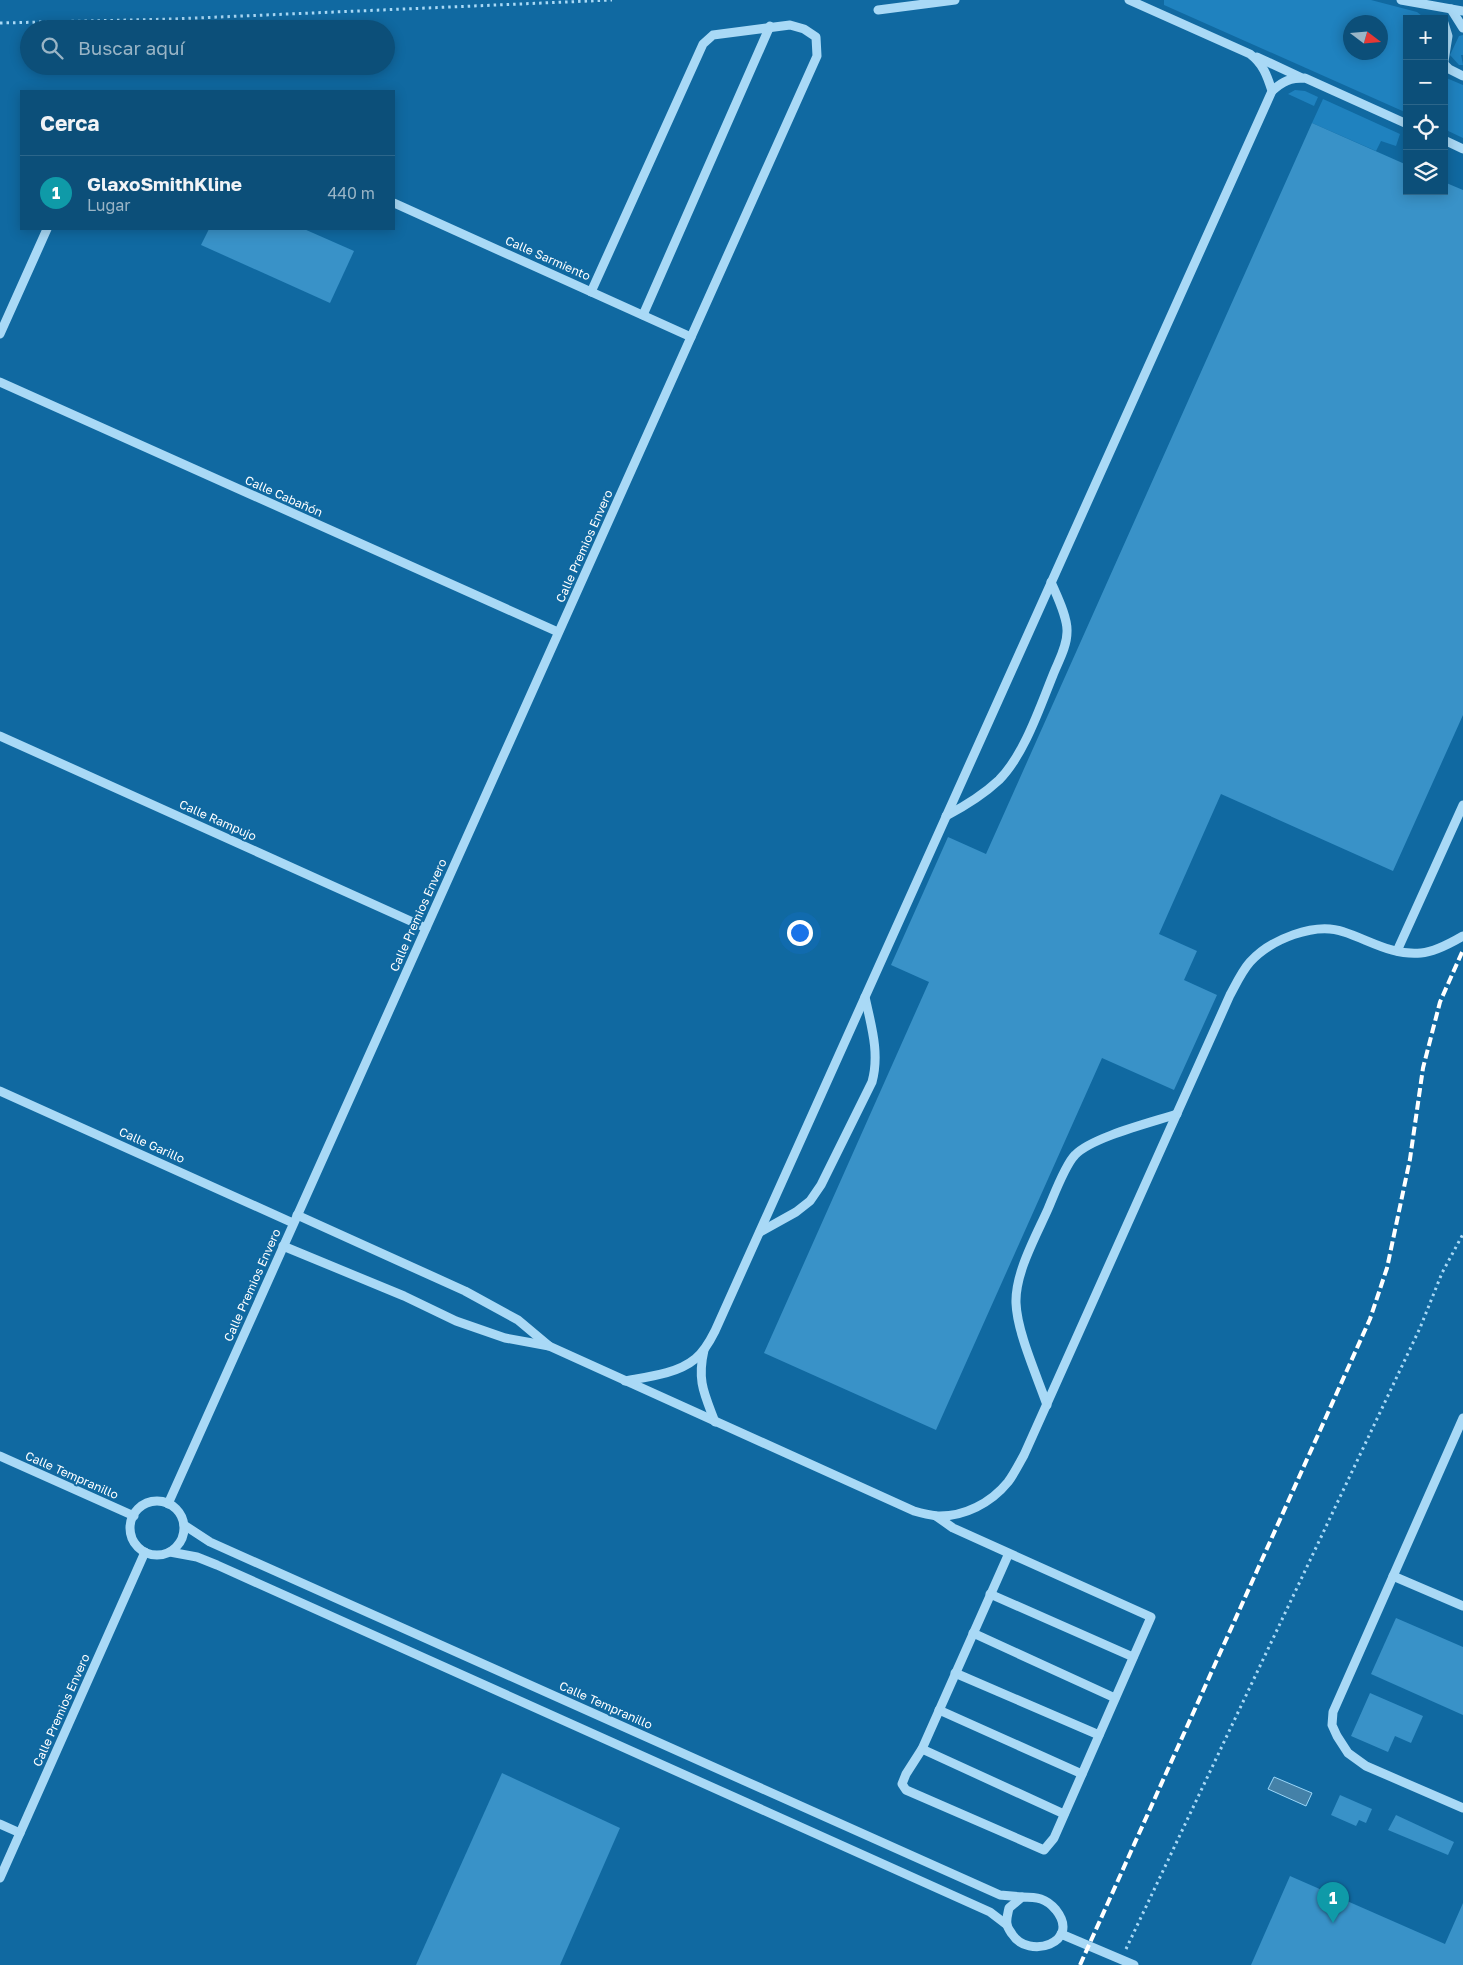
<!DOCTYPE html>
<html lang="es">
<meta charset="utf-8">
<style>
:root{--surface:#0c4f79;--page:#1a5980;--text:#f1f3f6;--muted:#9ab5c6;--line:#2c668a;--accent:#ffbc6e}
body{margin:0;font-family:"Golos Text",sans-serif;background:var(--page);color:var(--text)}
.controls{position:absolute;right:15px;top:15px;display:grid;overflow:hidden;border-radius:0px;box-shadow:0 2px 12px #0003}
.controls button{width:45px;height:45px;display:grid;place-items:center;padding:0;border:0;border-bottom:1px solid var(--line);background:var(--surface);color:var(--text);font:25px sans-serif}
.compass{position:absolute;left:1343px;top:15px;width:45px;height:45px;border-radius:50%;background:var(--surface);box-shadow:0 2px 12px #0003;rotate:106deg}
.you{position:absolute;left:799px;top:932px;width:18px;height:18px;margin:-12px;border:4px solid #fff;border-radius:50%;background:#1a73e8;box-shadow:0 0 0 8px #1a73e833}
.badge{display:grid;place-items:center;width:32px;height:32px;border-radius:50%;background:var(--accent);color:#fff;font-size:16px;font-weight:700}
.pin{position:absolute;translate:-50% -41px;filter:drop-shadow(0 1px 2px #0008)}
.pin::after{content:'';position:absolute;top:26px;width:18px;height:15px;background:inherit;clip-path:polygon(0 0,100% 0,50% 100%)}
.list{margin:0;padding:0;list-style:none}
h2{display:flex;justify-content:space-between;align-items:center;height:65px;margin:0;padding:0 20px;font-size:21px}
h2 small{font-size:16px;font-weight:400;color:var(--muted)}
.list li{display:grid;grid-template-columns:32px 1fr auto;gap:15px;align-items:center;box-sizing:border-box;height:75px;padding:0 20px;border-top:1px solid var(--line)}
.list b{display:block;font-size:19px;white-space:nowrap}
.list p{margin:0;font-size:16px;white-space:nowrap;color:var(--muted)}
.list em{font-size:16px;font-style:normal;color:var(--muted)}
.icon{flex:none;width:28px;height:28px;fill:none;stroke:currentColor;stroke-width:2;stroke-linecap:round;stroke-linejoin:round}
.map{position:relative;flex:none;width:1463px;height:1965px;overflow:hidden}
.search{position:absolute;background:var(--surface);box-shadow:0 2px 12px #0003;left:20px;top:20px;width:375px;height:55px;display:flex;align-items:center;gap:12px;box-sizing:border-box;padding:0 18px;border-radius:28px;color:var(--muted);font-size:19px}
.panel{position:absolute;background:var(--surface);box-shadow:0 2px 12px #0003;left:20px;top:90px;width:375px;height:140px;border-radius:0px}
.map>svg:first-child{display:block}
.green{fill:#1f82bf;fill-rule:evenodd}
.water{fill:#4481a8;stroke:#9bd7f9}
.building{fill:#3992c8}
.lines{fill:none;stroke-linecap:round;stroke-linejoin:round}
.path{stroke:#a9d9f6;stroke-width:3;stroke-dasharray:2.5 4;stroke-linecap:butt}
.minor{stroke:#a9d9f6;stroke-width:9}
.rail{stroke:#fff;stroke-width:4;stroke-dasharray:9 4;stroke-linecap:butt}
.labels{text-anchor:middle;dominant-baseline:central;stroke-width:4;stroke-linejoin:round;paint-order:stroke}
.street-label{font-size:12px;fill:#fff;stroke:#1069a1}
</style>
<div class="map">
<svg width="1463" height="1965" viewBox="0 0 1463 1965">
<rect width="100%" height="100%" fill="#1069a1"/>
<!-- green -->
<g class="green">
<path d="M1164 0H1371L1417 12 1426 19H1407V113L1164 5ZM1350 22H1380V52H1350Z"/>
<polygon points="1463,35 1463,55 1461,55 1463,65 1459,65 1450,55 1459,36"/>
<polygon points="1444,77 1463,85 1463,138 1444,129"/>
<polygon points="1295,90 1305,91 1318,97 1314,106 1288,94"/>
<polygon points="1323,99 1400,134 1396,146 1381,141 1376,151 1312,123"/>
</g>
<!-- water -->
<polygon class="water" points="1274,1777 1312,1793 1306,1806 1268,1789"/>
<!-- building -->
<g class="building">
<polygon points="1312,123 1407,165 1407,191 1444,191 1444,182 1463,190 1463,715 1393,871 1221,794 1159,934 1197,951 1184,980 1217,995 1174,1090 1102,1058 936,1430 764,1353 929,982 891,965 948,837 986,854"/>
<polygon points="209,229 304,229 354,251 330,303 201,245"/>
<polygon points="1396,1618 1463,1647 1463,1715 1371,1674"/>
<polygon points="1370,1693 1423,1716 1411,1743 1395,1736 1388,1752 1351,1736"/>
<polygon points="502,1773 620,1828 560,1965 416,1965"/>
<polygon points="1340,1795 1372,1809 1366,1823 1359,1820 1356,1826 1331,1815"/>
<polygon points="1396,1815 1454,1842 1448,1855 1388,1830"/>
<polygon points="1290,1876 1445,1944 1463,1903 1463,1965 1251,1965"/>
</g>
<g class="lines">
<!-- path -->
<g class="path">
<polyline points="0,23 173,19 612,0"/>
<polyline points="1126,1949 1420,1328 1442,1273 1463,1234"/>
</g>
<!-- minor -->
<g class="minor">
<polyline points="1401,0 1463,11"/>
<polyline points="1451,9 1463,28"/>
<polyline points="878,10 955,0"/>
<polyline points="1444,23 1448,36 1444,61"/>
<polyline points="1257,57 1300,77"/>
<polyline points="1444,64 1449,69 1463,76"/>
<path d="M1272 91C1283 81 1290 78 1305 78L1407 124"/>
<polyline points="1444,140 1463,149"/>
<polyline points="394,203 691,337"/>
<polyline points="643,315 770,26"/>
<polyline points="0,334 47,229"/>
<polyline points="0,382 558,632"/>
<polyline points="0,736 426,928"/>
<path d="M946 816C965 806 983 795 999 780 1024 755 1040 707 1053 675 1058 662 1067 647 1067 632 1068 618 1057 596 1051 582"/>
<polyline points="1397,951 1463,805"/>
<polyline points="0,1091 293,1223"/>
<polyline points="297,1215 465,1291 518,1320 549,1346"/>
<path d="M760 1232 796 1212 810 1201 821 1185 872 1082C880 1053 871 1025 865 997"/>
<path d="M283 1246 404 1296 456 1321 505 1338 549 1346 914 1511C921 1513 929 1515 937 1516 964 1517 991 1503 1008 1482 1014 1474 1019 1464 1024 1455L1230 995C1236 984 1242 971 1250 962 1270 940 1315 921 1344 932 1369 940 1393 956 1421 953 1435 952 1451 943 1463 936"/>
<path d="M704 1350C697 1381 704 1393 715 1422"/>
<path d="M625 1381C647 1377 677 1374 695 1359 704 1352 710 1341 715 1331L1272 91C1267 75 1263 64 1250 54L1129 0"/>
<path d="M1047 1405C1037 1376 1017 1332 1016 1303 1015 1273 1036 1236 1048 1209 1054 1195 1065 1165 1075 1155 1092 1137 1153 1122 1177 1114"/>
<polyline points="1463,1418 1333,1712 1332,1725 1337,1736 1348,1753 1366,1766 1463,1808"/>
<polyline points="0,1456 134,1516"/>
<circle cx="157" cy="1528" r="27"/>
<polyline points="168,1504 817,56 816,37 804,29 790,25 713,35 703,44 591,292"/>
<polyline points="936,1516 953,1528 1151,1617 1054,1838 1044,1850 906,1790 902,1784 906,1774 922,1749 1009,1553"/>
<polyline points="184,1525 210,1542 1000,1895 1022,1897"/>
<polyline points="170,1552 197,1557 217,1565 990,1912 1007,1925"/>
<polyline points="1393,1576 1463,1606"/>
<polyline points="990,1594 1133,1657"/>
<polyline points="973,1633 1115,1698"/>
<polyline points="955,1673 1099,1735"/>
<polyline points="939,1710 1082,1774"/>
<polyline points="922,1749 1064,1814"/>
<polyline points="0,1824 20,1833"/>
<polyline points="0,1878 145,1552"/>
<path d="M1022 1897C1037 1897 1046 1898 1056 1910 1082 1943 1028 1960 1012 1934 1010 1931 1007 1927 1007 1924 1006 1919 1008 1913 1009 1908Z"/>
<polyline points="1061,1934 1134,1965"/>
</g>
<!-- rail -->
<polyline class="rail" points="1080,1965 1370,1319 1387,1268 1410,1159 1423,1068 1440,1002 1463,950"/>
</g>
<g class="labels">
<!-- street labels -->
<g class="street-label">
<text transform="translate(548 258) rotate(24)">Calle Sarmiento</text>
<text transform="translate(284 496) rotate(24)">Calle Cabañón</text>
<text transform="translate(584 546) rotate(-66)">Calle Premios Envero</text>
<text transform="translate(218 820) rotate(24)">Calle Rampujo</text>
<text transform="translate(418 915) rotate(-66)">Calle Premios Envero</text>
<text transform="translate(152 1145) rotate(24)">Calle Garillo</text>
<text transform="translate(252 1285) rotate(-66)">Calle Premios Envero</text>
<text transform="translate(72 1475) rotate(24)">Calle Tempranillo</text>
<text transform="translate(606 1705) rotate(24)">Calle Tempranillo</text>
<text transform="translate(61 1710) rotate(-66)">Calle Premios Envero</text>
</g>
</g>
</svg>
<div class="controls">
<button>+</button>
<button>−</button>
<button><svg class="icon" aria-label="locate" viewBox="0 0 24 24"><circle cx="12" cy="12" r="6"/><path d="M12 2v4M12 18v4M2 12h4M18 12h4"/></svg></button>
<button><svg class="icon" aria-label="layers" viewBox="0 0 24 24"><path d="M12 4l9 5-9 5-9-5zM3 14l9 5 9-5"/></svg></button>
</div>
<svg class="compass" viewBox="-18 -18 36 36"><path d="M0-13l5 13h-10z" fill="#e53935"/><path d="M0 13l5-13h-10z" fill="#9ab5c6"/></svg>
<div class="you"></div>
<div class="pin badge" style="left:1333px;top:1923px;background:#0f9aa8">1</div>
<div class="search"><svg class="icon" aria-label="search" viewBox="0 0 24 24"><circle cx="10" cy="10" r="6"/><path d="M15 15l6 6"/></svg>Buscar aquí</div>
<section class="panel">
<h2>Cerca<small></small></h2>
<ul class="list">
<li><span class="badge" style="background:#0f9aa8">1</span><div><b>GlaxoSmithKline</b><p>Lugar</p></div><em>440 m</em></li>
</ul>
</section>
</div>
